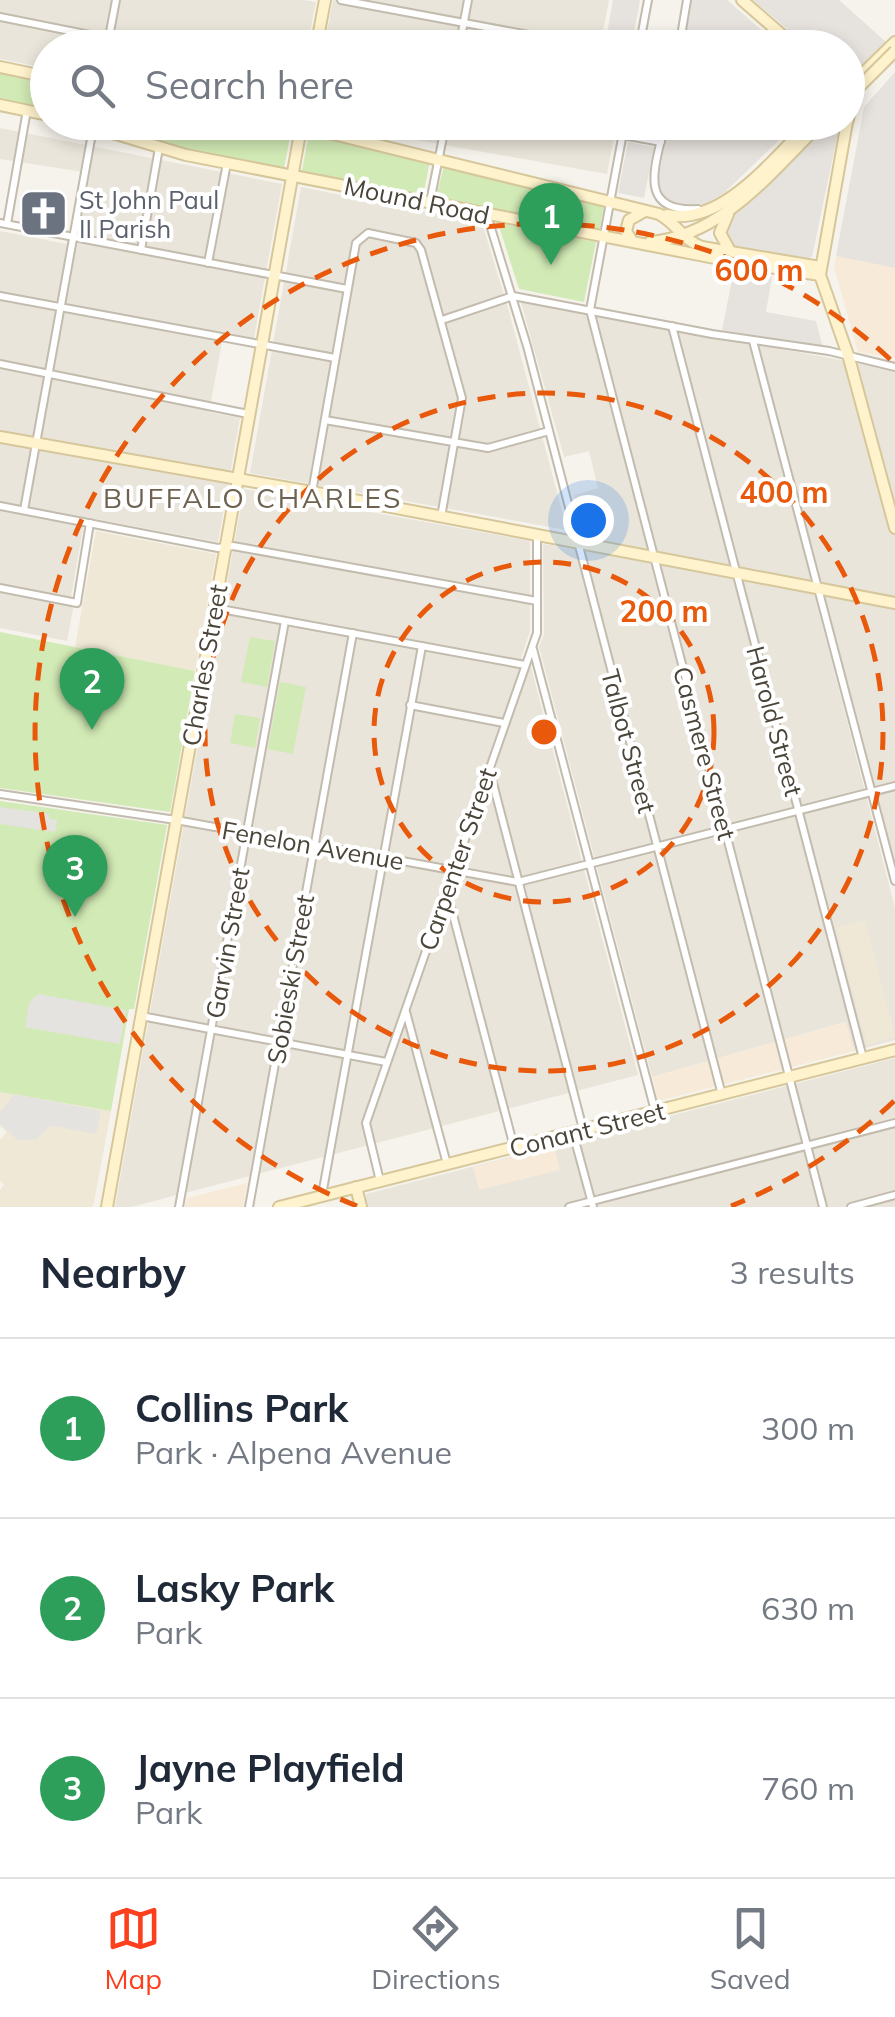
<!DOCTYPE html>
<meta charset="utf-8">
<style>
:root{--surface:#fff;--page:#f6f6f7;--text:#1f2937;--muted:#747a83;--line:#e0e1e3;--accent:#fc3f1d}
body{margin:0;font-family:Mulish,sans-serif;background:var(--page);color:var(--text)}
.you{position:absolute;left:588px;top:520px;width:35px;height:35px;margin:-25px;border:8px solid #fff;border-radius:50%;background:#1a73e8;box-shadow:0 0 0 15px #1a73e833}
.badge{display:grid;place-items:center;width:65px;height:65px;border-radius:50%;background:var(--accent);color:#fff;font-size:32px;font-weight:700}
.pin{position:absolute;translate:-50% -82px;filter:drop-shadow(0 2px 5px #0008)}
.pin::after{content:'';position:absolute;top:52px;width:35px;height:30px;background:inherit;clip-path:polygon(0 0,100% 0,50% 100%)}
.list{margin:0;padding:0;list-style:none}
h2{display:flex;justify-content:space-between;align-items:center;height:130px;margin:0;padding:0 40px;font-size:42px}
h2 small{font-size:32px;font-weight:400;color:var(--muted)}
.list li{display:grid;grid-template-columns:65px 1fr auto;gap:30px;align-items:center;box-sizing:border-box;height:180px;padding:0 40px;border-top:2px solid var(--line)}
.list b{display:block;font-size:38px;white-space:nowrap}
.list p{margin:0;font-size:32px;white-space:nowrap;color:var(--muted)}
.list em{font-size:32px;font-style:normal;color:var(--muted)}
.icon{flex:none;width:55px;height:55px;fill:none;stroke:currentColor;stroke-width:2;stroke-linecap:round;stroke-linejoin:round}
.map{position:relative;flex:none;width:895px;height:1207px;overflow:hidden}
.search{position:absolute;background:var(--surface);box-shadow:0 5px 15px #0003;left:30px;right:30px;top:30px;height:110px;display:flex;align-items:center;gap:25px;box-sizing:border-box;padding:0 35px;border-radius:55px;color:var(--muted);font-size:38px}
.sheet{height:670px;background:var(--surface)}
nav{display:flex;justify-content:space-around;align-items:center;box-sizing:border-box;height:140px;border-top:2px solid var(--line);background:var(--surface);font-size:28px;color:var(--muted)}
nav a{display:grid;justify-items:center;gap:5px}
nav .on{color:var(--accent)}
.map>svg:first-child{display:block}
.residential{fill:#eae5da}
.commercial{fill:#f7ead8}
.industrial{fill:#e6e2dd}
.education{fill:#efe8d6}
.green{fill:#d2eab5}
.parking{fill:#e5e3e0}
.lines{fill:none;stroke-linecap:round;stroke-linejoin:round}
.street-casing{stroke:#c2bbae;stroke-width:10}
.secondary-casing{stroke:#d6c79b;stroke-width:14}
.street{stroke:#fff;stroke-width:6}
.secondary{stroke:#fff3cd;stroke-width:10}
.secondary-bridge-casing{stroke:#d6c79b;stroke-width:14;stroke-linecap:butt}
.secondary-bridge{stroke:#fff3cd;stroke-width:10}
.ring{fill:none;stroke:#e8590c;stroke-width:5;stroke-dasharray:18 12}
.labels{text-anchor:middle;dominant-baseline:central;stroke-width:8;stroke-linejoin:round;paint-order:stroke}
.worship-label{font-size:25px;fill:#5b616d;stroke:#fff;text-anchor:start}
.street-label{font-size:25px;fill:#4b4439;stroke:#fff}
.neighbourhood-label{font-size:28px;letter-spacing:2.5px;fill:#6e6250;stroke:#fff}
.centre{fill:#e8590c;stroke:#fff;stroke-width:5}
.ring-label{font-size:30px;text-anchor:middle;font-weight:bold;fill:#e8590c;stroke:#fff;stroke-width:8;stroke-linejoin:round;paint-order:stroke}
</style>
<div class="map">
<svg width="895" height="1207" viewBox="0 0 895 1207">
<rect width="100%" height="100%" fill="#f6f3ec"/>
<!-- residential -->
<g class="residential">
<polygon points="0,0 303,0 316,2 307,47 48,48 47,68 0,59"/>
<polygon points="333,0 609,0 600,47 324,48"/>
<polygon points="322,123 659,123 657,133 616,126 607,174"/>
<polygon points="0,128 282,184 254,338 224,332 209,412 240,418 218,542 85,517 71,597 73,610 67,641 0,628 0,231 77,246 90,173 0,159"/>
<polygon points="301,187 482,223 508,308 567,530 250,473"/>
<polygon points="520,299 750,343 895,908 895,1040 854,1051 845,1022 652,1077 539,647 544,634 543,544 586,551 574,495 598,488 589,451 564,457"/>
<polygon points="759,345 895,370 895,863 873,783"/>
<polygon points="244,489 530,541 530,631 521,658 531,667 638,1075 131,1207 115,1207"/>
<polygon points="895,1058 895,1207 366,1207 366,1194"/>
</g>
<!-- commercial -->
<g class="commercial">
<polygon points="836,256 895,268 895,358 858,352 834,267"/>
<polygon points="846,1022 854,1051 658,1101 652,1077"/>
<polygon points="554,1147 560,1170 479,1190 473,1167"/>
<polygon points="247,1183 243,1207 185,1207 187,1198"/>
</g>
<!-- industrial -->
<g class="industrial">
<polygon points="613,0 640,0 632,44 606,39"/>
<polygon points="692,0 727,0 781,47 683,47"/>
<polygon points="753,0 839,0 886,42 848,80 848,48 808,47"/>
<polygon points="895,72 895,268 836,256 864,107"/>
<polygon points="669,123 797,123 724,193 705,204 688,207 664,201 656,190"/>
<polygon points="829,123 840,123 812,257 802,260 736,246 727,241 724,230 730,217"/>
<polygon points="628,142 654,147 644,198 618,193"/>
<polygon points="734,270 772,277 766,312 816,321 823,348 722,330"/>
</g>
<!-- education -->
<g class="education">
<polygon points="96,531 216,554 195,671 75,647"/>
<polygon points="865,920 895,1036 867,1045 836,927"/>
<polygon points="0,1092 111,1111 93,1207 0,1207 0,1190 4,1185 0,1181 0,1140 7,1132 0,1126"/>
</g>
<!-- green -->
<g class="green">
<polygon points="0,72 47,81 47,112 0,102"/>
<polygon points="268,122 292,127 284,168 180,147 101,123"/>
<polygon points="309,133 430,161 424,191 419,195 302,171"/>
<polygon points="444,166 604,205 600,228 586,228 443,200 437,193"/>
<polygon points="498,223 596,242 584,302 519,289"/>
<polygon points="0,632 195,671 170,812 0,788"/>
<polygon points="250,637 275,641 267,687 241,682"/>
<polygon points="280,682 306,687 293,754 268,749"/>
<polygon points="235,714 260,718 255,748 230,743"/>
<polygon points="0,801 167,825 134,1009 129,1009 111,1111 0,1092"/>
</g>
<!-- parking -->
<g class="parking">
<polygon points="0,807 49,814 49,819 57,820 55,832 0,824"/>
<polygon points="38,994 126,1010 120,1044 25,1027 29,1003"/>
<polygon points="15,1094 101,1111 96,1134 54,1126 48,1127 37,1139 18,1140 0,1124 0,1112"/>
</g>
<g class="lines">
<defs>
<g id="street">
<polyline points="341,0 599,48"/>
<polyline points="0,17 155,48"/>
<polyline points="107,48 116,0"/>
<polyline points="459,48 468,0"/>
<polyline points="639,48 648,0"/>
<polyline points="679,48 687,0"/>
<polyline points="553,122 661,142"/>
<polyline points="625,122 590,310 823,1207"/>
<path d="M665 122C657 163 634 213 698 209"/>
<polyline points="430,202 446,122"/>
<polyline points="487,215 527,346 722,1095"/>
<polyline points="0,223 347,289"/>
<polyline points="7,224 27,110"/>
<polyline points="141,250 159,148"/>
<polyline points="208,263 227,163"/>
<polyline points="0,296 335,358"/>
<polyline points="442,320 513,296 712,334 829,351 895,367"/>
<polyline points="672,326 863,1058"/>
<polyline points="753,341 895,881"/>
<polyline points="0,364 248,414"/>
<polyline points="325,420 488,448 549,431"/>
<polyline points="312,492 356,243 368,233 416,243 421,250 462,398 441,517"/>
<polyline points="0,506 218,548 233,546 537,601"/>
<polyline points="24,510 93,128"/>
<polyline points="0,588 77,603 90,523"/>
<polyline points="215,608 525,665"/>
<polyline points="533,649 655,1111"/>
<polyline points="410,705 504,723"/>
<polyline points="489,768 583,1129"/>
<polyline points="0,794 176,820 518,882 895,786"/>
<polyline points="447,892 514,1147"/>
<polyline points="406,1012 447,1164"/>
<polyline points="141,1016 386,1062"/>
<polyline points="573,1133 593,1207"/>
<polyline points="380,1181 366,1123 537,633 537,534"/>
<polyline points="322,1195 422,646"/>
<polyline points="179,1207 285,621"/>
<polyline points="249,1207 353,633"/>
<polyline points="569,1207 895,1123"/>
<polyline points="851,1207 895,1195"/>
</g>
<g id="secondary">
<polyline points="742,0 797,48"/>
<polyline points="316,48 325,0"/>
<polyline points="0,67 48,77"/>
<polyline points="848,88 895,42"/>
<polyline points="848,93 851,99 848,120"/>
<polyline points="0,105 48,115"/>
<polyline points="76,122 186,155 725,260 820,275"/>
<path d="M284 122 659 214C676 223 683 240 702 247L820 267"/>
<polyline points="847,122 820,275 849,358 895,528"/>
<polyline points="728,214 720,233 730,251"/>
<path d="M667 215C723 226 774 157 811 122"/>
<polyline points="632,241 626,231 629,220 645,211"/>
<path d="M650 242C723 236 773 170 822 122"/>
<polyline points="0,437 312,492 895,603"/>
<polyline points="356,1187 361,1207"/>
<polyline points="107,1207 302,122"/>
<polyline points="279,1207 895,1050"/>
</g>
</defs>
<!-- street casing -->
<use href="#street" class="street-casing"/>
<!-- secondary casing -->
<use href="#secondary" class="secondary-casing"/>
<!-- street -->
<use href="#street" class="street"/>
<!-- secondary -->
<use href="#secondary" class="secondary"/>
<defs>
<polyline id="secondary-bridge" points="848,98 895,51"/>
</defs>
<!-- secondary-bridge casing -->
<use href="#secondary-bridge" class="secondary-bridge-casing"/>
<!-- secondary-bridge -->
<use href="#secondary-bridge" class="secondary-bridge"/>
</g>
<!-- distance rings -->
<g class="ring">
<circle cx="544" cy="732" r="170"/>
<circle cx="544" cy="732" r="339"/>
<path d="M894 1101A509 509 0 0 1 731 1206M357 1206A509 509 0 1 1 894 363"/>
</g>
<!-- icons -->
<defs>
<symbol id="church-square" viewBox="-11 -11 22 22"><rect x="-9" y="-9" width="18" height="18" rx="4" fill="#6b7280" stroke="#fff"/><path d="M-1.2-6h2.4v3.5h3.3v2.4h-3.3V6h-2.4V-.1h-3.3v-2.4h3.3Z" fill="#fff"/></symbol>
</defs>
<g fill-rule="evenodd">
<use href="#church-square" x="16" y="186" width="55" height="55"/>
</g>
<g class="labels">
<!-- worship labels -->
<g class="worship-label">
<text x="79" y="199">St John Paul<tspan x="79" dy="29">II Parish</tspan></text>
</g>
<!-- street labels -->
<g class="street-label">
<text transform="translate(417 200) rotate(12)">Mound Road</text>
<text transform="translate(204 665) rotate(-80)">Charles Street</text>
<text transform="translate(775 721) rotate(75)">Harold Street</text>
<text transform="translate(629 741) rotate(75)">Talbot Street</text>
<text transform="translate(705 753) rotate(75)">Casmere Street</text>
<text transform="translate(313 845) rotate(10)">Fenelon Avenue</text>
<text transform="translate(457 859) rotate(-71)">Carpenter Street</text>
<text transform="translate(227 943) rotate(-80)">Garvin Street</text>
<text transform="translate(290 979) rotate(-80)">Sobieski Street</text>
<text transform="translate(587 1129) rotate(-14)">Conant Street</text>
</g>
<!-- neighbourhood labels -->
<g class="neighbourhood-label">
<text x="253" y="497">BUFFALO CHARLES</text>
</g>
</g>
<circle cx="544" cy="732" r="15" class="centre"/>
<g class="ring-label">
<text x="759" y="281">600 m</text>
<text x="784" y="503">400 m</text>
<text x="664" y="622">200 m</text>
</g>
</svg>
<div class="you"></div>
<div class="pin badge" style="left:551px;top:265px;background:#2e9e5b">1</div>
<div class="pin badge" style="left:92px;top:730px;background:#2e9e5b">2</div>
<div class="pin badge" style="left:75px;top:917px;background:#2e9e5b">3</div>
<div class="search"><svg class="icon" aria-label="search" viewBox="0 0 24 24"><circle cx="10" cy="10" r="6"/><path d="M15 15l6 6"/></svg>Search here</div>
</div>
<section class="sheet">
<h2>Nearby<small>3 results</small></h2>
<ul class="list">
<li><span class="badge" style="background:#2e9e5b">1</span><div><b>Collins Park</b><p>Park · Alpena Avenue</p></div><em>300 m</em></li>
<li><span class="badge" style="background:#2e9e5b">2</span><div><b>Lasky Park</b><p>Park</p></div><em>630 m</em></li>
<li><span class="badge" style="background:#2e9e5b">3</span><div><b>Jayne Playfield</b><p>Park</p></div><em>760 m</em></li>
</ul>
</section>
<nav>
<a class="on"><svg class="icon" aria-label="map" viewBox="0 0 24 24"><path d="M3 6l6-2 6 2 6-2v14l-6 2-6-2-6 2zM9 4v14M15 6v14"/></svg>Map</a>
<a><svg class="icon" aria-label="directions" viewBox="0 0 24 24"><path d="M12 3l9 9-9 9-9-9zM9 14v-3h6M13 9l2 2-2 2"/></svg>Directions</a>
<a><svg class="icon" aria-label="saved" viewBox="0 0 24 24"><path d="M7 4h10v16l-5-4-5 4z"/></svg>Saved</a>
</nav>
